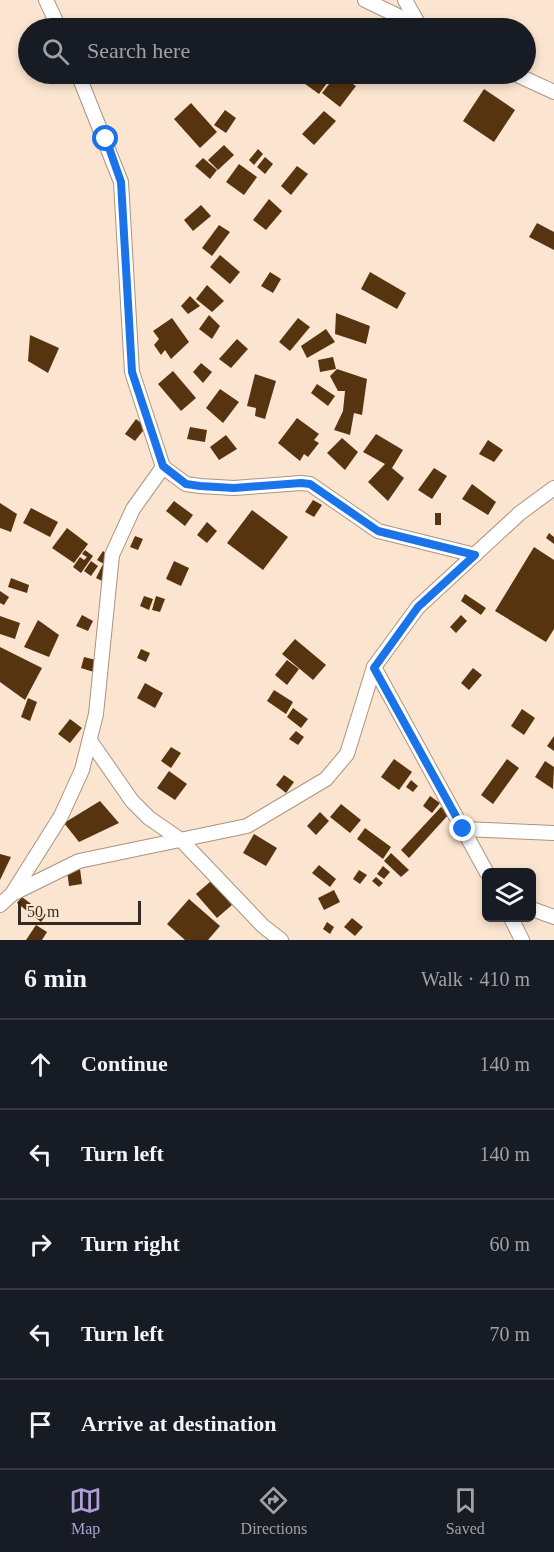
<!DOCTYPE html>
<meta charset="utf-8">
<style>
:root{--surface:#171b24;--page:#20242c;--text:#f1f3f6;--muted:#9ea1a6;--line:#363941;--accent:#b09fd7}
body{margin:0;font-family:Georgia,serif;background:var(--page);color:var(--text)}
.controls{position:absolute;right:18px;bottom:18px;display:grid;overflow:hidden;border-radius:9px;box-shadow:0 3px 9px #0003}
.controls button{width:54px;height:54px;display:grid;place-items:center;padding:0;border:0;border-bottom:2px solid var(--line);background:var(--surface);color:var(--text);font:30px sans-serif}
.scale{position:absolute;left:18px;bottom:15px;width:123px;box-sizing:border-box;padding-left:6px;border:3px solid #332a23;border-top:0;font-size:16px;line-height:21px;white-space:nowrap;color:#332a23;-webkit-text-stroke:4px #fce5d0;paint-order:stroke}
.stop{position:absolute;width:18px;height:18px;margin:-14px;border:4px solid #1a73e8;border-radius:50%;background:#fff}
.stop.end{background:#1a73e8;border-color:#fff;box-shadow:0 2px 6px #0008}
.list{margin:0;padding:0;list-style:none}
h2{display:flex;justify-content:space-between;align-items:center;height:78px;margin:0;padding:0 24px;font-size:26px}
h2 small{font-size:20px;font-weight:400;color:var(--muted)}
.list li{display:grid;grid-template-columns:39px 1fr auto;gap:18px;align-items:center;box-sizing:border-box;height:90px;padding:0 24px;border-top:2px solid var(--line)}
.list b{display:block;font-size:22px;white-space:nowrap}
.list em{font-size:20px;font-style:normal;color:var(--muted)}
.icon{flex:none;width:33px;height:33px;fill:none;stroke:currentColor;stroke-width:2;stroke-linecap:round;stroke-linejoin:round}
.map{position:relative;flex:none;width:554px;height:940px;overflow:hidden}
.search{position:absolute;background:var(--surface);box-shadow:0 3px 9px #0003;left:18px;right:18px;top:18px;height:66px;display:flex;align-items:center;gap:15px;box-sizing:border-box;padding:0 21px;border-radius:33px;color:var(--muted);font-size:22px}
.sheet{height:528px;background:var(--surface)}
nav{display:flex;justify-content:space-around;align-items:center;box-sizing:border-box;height:84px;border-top:2px solid var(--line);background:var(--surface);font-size:16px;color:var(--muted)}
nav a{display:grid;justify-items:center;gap:3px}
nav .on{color:var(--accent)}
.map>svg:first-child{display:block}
.building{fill:#563410}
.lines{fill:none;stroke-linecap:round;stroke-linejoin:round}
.street-casing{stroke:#a99481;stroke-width:16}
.street{stroke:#fff;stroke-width:14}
.route{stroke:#1a73e8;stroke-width:8}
</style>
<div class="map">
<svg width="554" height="940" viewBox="0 0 554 940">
<rect width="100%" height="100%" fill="#fce5d0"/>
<!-- building -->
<g class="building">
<polygon points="307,74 315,74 327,83 319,94 301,81"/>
<polygon points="337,74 356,86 340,107 322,93"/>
<polygon points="484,89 515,110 494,142 463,121"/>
<polygon points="191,103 217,132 200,148 174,119"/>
<polygon points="225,110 236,118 226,133 214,125"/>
<polygon points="324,111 336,121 314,145 302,134"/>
<polygon points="224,145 234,155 218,170 208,160"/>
<polygon points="258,149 263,154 254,165 249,160"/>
<polygon points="265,157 273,164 265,174 257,167"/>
<polygon points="203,158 217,170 210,179 195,166"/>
<polygon points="239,164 257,177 244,195 226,182"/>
<polygon points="297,166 308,174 291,195 281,186"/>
<polygon points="269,199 282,211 266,230 253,220"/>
<polygon points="201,205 211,216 193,231 184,220"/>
<polygon points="537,223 554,232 554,250 529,237"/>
<polygon points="219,225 230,232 212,256 202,248"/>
<polygon points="220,255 240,272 230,284 210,267"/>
<polygon points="270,272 281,279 273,293 261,286"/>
<polygon points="370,272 406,293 397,309 361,289"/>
<polygon points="207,285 224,301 212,312 196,299"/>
<polygon points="190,296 200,306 188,314 181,306"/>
<polygon points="336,313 370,326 366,344 335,334"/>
<polygon points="209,315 220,326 212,339 199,329"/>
<polygon points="172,318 189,342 171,359 165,350 161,355 154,345 159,339 153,331"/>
<polygon points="298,318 310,327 290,351 279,342"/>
<polygon points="326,329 335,342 307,358 301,346"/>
<polygon points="30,335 59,348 48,373 28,361"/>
<polygon points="237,339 248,349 231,368 219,359"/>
<polygon points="333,357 336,369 320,372 318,360"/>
<polygon points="201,363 212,372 203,383 193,372"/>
<polygon points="337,369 367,379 362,415 354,413 350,435 334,430 343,411 345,391 338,391 330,376"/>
<polygon points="173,371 196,398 181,411 158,384"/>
<polygon points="255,374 276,381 265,419 255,416 256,408 247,406"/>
<polygon points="317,384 335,396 328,406 311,393"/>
<polygon points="220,389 239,402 223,423 206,408"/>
<polygon points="297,418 319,434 314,440 319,443 308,457 304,454 300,461 278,443"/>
<polygon points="136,419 146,427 135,441 125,434"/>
<polygon points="190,427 207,430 205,442 187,439"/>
<polygon points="376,434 403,450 392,468 404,478 388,501 368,482 385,464 363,452"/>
<polygon points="226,435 237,449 219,460 210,447"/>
<polygon points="342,438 358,452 345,470 327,453"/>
<polygon points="488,440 503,450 494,462 479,454"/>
<polygon points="434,468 447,476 432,499 418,490"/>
<polygon points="472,484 496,502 488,515 462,499"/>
<polygon points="313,500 322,505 314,517 305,512"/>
<polygon points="174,501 193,515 185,526 166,511"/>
<polygon points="0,503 17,514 11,532 0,528"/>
<polygon points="31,508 58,522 50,537 23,523"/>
<polygon points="252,510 288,537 263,570 227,543"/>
<rect x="435" y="513" width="6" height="12"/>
<polygon points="207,522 217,531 207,543 197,535"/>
<polygon points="67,528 88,544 74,563 52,548"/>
<polygon points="549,533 554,537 554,544 546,538"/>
<polygon points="135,536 143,539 138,550 130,547"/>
<polygon points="534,547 554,560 554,629 546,642 495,611"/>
<polygon points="85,550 93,556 81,573 73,567 80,557 84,560 87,557 82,554"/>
<polygon points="103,551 109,556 104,564 97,560"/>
<polygon points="91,561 98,566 91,576 84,571"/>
<polygon points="174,561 189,568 181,586 166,579"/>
<polygon points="103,564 115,569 108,584 96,578"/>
<polygon points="11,578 29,585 27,593 8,587"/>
<polygon points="0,591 9,597 4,605 0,603"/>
<polygon points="465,594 486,608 481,615 461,601"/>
<polygon points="144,596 153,599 149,610 140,606"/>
<polygon points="156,596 165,599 160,612 152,610"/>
<polygon points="82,615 93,621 88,631 76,626"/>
<polygon points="461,615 467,621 456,633 450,627"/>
<polygon points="0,616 20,623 15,639 0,634"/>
<polygon points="38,620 59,635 49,657 24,647"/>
<polygon points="295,639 326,665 313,680 282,654"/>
<polygon points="0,647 42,668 25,700 0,682"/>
<polygon points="141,649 150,653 146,662 137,658"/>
<polygon points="84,657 100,661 97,673 81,668"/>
<polygon points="287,660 299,669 287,685 275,675"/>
<polygon points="473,668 482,675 469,690 461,683"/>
<polygon points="145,683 163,693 155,708 137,698"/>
<polygon points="274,690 293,702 286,714 267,701"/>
<polygon points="28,698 37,702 30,721 21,717"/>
<polygon points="293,708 308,719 301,728 287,717"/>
<polygon points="522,709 535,718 524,735 511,726"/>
<polygon points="70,719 82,728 70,743 58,734"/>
<polygon points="296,731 304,737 298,745 289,739"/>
<polygon points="554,736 554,751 547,746"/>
<polygon points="171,747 181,753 171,768 161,761"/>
<polygon points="394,759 412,772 399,790 381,777"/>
<polygon points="507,759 519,768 493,804 481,795"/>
<polygon points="545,761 554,767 553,789 535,777"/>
<polygon points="169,771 187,784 175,800 157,788"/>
<polygon points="284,775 294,782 286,793 276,785"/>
<polygon points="411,780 418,786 413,792 406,787"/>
<polygon points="430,796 440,803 432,813 423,806"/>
<polygon points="100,801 119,823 79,842 64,823"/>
<polygon points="341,804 361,820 350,833 330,817"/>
<polygon points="441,807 449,814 409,858 401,850"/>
<polygon points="320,812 329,821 316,835 307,826"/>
<polygon points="365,828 391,847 383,859 357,839"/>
<polygon points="254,834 277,848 266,866 243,853"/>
<polygon points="391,853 409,870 401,877 384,861"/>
<polygon points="0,854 11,857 0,880"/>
<polygon points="319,865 336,879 330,887 312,873"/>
<polygon points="383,866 390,872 384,879 377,874"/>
<polygon points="80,869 82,884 69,886 67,870"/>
<polygon points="359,870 367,875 360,884 353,879"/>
<polygon points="376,877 383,883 379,887 372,881"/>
<polygon points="211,881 232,905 217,918 196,894"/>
<polygon points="334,890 340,902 324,910 318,898"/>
<polygon points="22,897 46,915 41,922 17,903"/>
<polygon points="189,899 220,926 208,940 185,940 167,924"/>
<polygon points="352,918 363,927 355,936 344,927"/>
<polygon points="327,922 334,927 330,934 323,929"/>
<polygon points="36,925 47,932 42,940 26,940"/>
</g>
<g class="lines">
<defs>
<g id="street">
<polyline points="46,0 59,28"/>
<polyline points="365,0 423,28"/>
<polyline points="405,0 420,27"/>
<polyline points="78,74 121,182 132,372 163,467 186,484 200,486 234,488 301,483 310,484 378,531 475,555"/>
<polyline points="515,74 554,92"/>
<polyline points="374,667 487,873"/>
<polyline points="91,742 132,801 149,818 181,840 263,926 281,940"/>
<polyline points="463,829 554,833"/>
<polyline points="12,894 61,816 82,770 96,714 112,555 133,509 163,467"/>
<polyline points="0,905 12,894 79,861 247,826 326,779 347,754 374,667 418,607 520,513 554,488"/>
<polyline points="532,909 554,917"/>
<polyline points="511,918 522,940"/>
</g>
</defs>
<!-- street casing -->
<use href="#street" class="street-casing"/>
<!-- street -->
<use href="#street" class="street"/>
</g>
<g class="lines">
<!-- route -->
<polyline class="route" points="106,139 121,182 132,372 163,466 186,484 200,486 234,488 301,483 310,484 378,531 475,555 418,607 374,668 463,829"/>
</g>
</svg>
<div class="controls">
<button><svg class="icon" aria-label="layers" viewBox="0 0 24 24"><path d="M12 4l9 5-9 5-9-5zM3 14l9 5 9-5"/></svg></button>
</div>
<div class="scale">50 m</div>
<div class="stop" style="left:106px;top:139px"></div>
<div class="stop end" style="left:463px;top:829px"></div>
<div class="search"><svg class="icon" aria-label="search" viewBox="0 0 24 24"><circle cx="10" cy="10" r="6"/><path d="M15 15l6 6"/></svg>Search here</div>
</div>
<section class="sheet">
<h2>6 min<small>Walk · 410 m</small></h2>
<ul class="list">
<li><svg class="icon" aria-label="ahead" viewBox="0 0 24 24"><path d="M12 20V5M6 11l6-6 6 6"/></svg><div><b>Continue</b></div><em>140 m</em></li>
<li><svg class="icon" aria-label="left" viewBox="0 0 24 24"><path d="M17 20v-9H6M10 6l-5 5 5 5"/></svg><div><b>Turn left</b></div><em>140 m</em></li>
<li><svg class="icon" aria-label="right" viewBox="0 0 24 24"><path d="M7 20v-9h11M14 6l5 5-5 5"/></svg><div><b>Turn right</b></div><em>60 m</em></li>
<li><svg class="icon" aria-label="left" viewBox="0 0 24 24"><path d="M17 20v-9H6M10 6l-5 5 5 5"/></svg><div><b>Turn left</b></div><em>70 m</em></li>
<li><svg class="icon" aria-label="arrive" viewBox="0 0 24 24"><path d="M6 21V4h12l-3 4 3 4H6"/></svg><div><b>Arrive at destination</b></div></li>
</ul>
</section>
<nav>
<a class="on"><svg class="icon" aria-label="map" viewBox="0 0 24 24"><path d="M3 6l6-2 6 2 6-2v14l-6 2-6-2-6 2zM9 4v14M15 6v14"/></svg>Map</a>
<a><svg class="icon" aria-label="directions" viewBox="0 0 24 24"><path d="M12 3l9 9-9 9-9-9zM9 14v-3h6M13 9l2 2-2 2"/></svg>Directions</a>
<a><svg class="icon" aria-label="saved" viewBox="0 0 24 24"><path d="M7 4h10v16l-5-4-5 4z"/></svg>Saved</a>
</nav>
